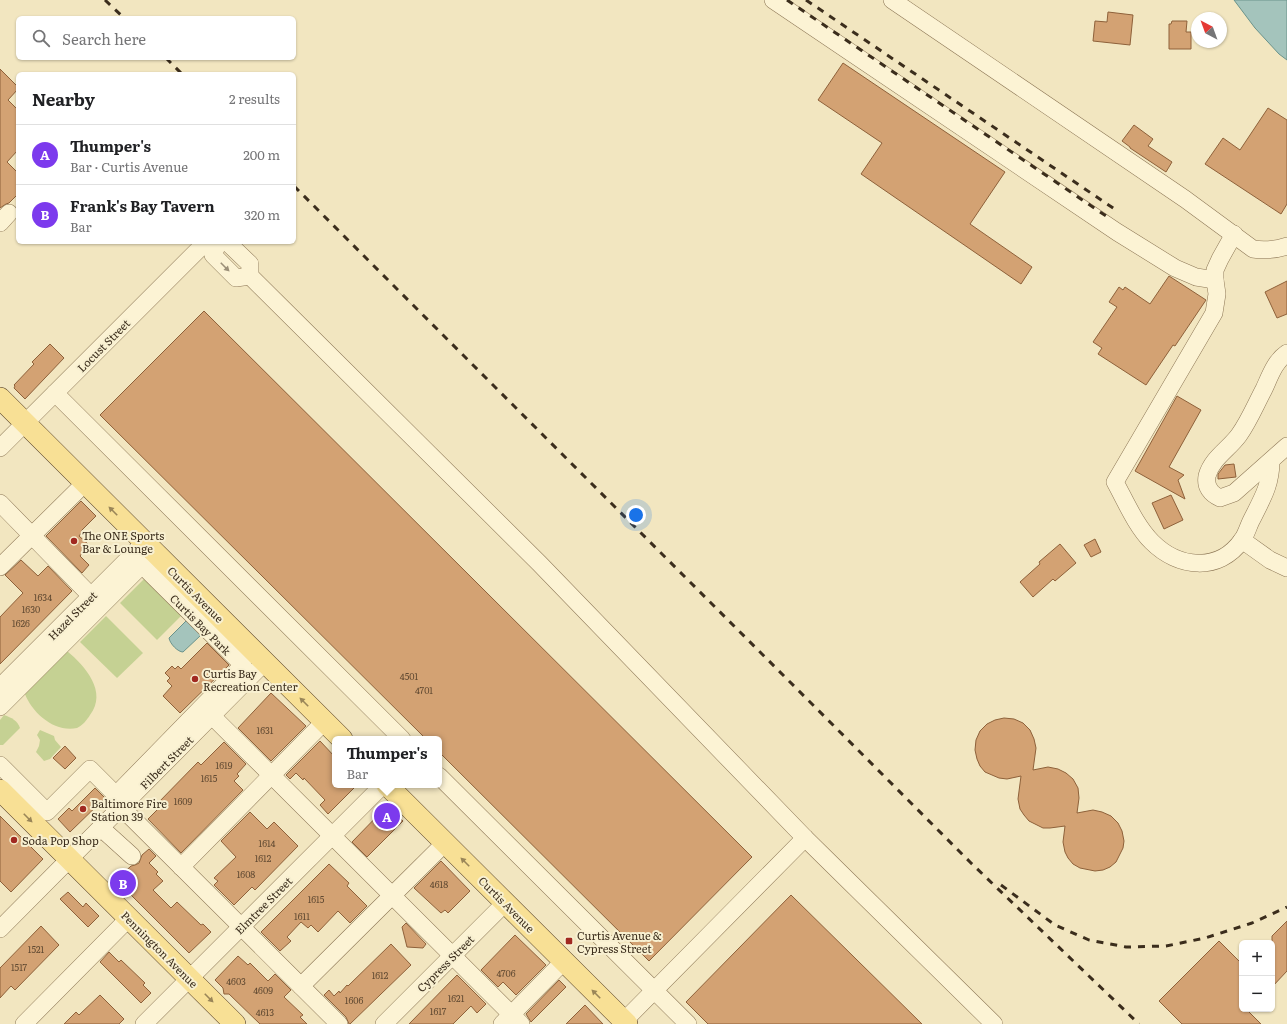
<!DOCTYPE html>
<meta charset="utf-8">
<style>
:root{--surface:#fff;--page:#f2f2f2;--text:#202124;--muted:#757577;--line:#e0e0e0;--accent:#7c3aed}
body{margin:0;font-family:Literata,serif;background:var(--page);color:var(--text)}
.controls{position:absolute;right:12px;bottom:12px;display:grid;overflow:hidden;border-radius:6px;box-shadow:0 1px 3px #0004}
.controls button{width:36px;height:36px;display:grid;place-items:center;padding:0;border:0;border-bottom:1px solid var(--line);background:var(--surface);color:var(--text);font:20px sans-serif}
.compass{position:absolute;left:1191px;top:12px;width:36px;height:36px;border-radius:50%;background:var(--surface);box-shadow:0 1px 3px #0004;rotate:319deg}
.you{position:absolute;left:636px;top:515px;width:14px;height:14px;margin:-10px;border:3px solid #fff;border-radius:50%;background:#1a73e8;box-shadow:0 0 0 6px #1a73e833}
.badge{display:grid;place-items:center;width:26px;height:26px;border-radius:50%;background:var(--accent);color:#fff;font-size:13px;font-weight:700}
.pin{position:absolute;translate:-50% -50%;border:2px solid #fff;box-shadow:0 1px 4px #0006}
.popup{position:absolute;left:332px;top:736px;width:110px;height:52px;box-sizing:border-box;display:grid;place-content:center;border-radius:6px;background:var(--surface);filter:drop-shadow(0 1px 3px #0005);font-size:13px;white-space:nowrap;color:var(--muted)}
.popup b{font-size:15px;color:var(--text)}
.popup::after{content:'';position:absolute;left:50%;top:100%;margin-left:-8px;border:8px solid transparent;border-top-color:var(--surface)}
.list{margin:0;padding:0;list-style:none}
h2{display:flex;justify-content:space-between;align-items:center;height:52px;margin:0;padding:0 16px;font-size:17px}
h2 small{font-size:13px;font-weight:400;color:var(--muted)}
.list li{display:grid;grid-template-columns:26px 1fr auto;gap:12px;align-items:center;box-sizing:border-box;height:60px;padding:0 16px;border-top:1px solid var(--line)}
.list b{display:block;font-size:15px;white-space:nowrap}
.list p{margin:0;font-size:13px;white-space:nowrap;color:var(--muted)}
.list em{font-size:13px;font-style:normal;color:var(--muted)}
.icon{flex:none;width:22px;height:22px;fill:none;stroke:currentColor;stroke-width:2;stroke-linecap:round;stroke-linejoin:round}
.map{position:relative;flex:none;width:1287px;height:1024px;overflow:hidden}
.search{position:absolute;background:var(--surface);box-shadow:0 1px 3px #0004;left:16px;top:16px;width:280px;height:44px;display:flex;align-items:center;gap:10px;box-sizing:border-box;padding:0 14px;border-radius:6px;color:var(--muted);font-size:15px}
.panel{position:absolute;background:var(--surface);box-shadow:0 1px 3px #0004;left:16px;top:72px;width:280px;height:172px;border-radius:6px}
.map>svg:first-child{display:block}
.green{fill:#c5d193}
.water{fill:#a4c4bc;stroke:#6a938b}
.building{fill:#d3a273;stroke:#8e613a}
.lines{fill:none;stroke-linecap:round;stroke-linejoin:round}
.minor-casing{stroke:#8d7756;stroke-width:18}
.major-casing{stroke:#5a442b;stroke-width:22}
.minor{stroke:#fcf3d4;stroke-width:17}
.major{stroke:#f8e095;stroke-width:21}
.rail{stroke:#3b2d1c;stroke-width:3;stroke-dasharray:7 7;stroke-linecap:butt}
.oneway{fill:#9c9078}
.oneway2{fill:#9a8658}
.poi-dot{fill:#a12921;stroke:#f8f0d1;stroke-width:1.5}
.labels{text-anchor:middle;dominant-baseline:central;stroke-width:4;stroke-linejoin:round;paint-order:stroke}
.number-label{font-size:9px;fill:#614a32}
.street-label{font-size:11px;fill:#3b2d1c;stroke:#f8f0d1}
.poi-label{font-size:11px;fill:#3b2d1c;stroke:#f8f0d1;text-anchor:start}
</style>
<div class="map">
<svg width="1287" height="1024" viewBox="0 0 1287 1024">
<rect width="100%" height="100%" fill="#f2e6c0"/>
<!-- green -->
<g class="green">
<polygon points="149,574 186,611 157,640 120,603"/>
<polygon points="106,616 143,653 117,678 80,642"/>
<path d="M67 651C85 666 108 692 90 715 87 720 82 726 77 728 55 733 32 713 25 694Z"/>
<path d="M4 715C12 718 17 720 20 728L3 745H0V720Z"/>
<polygon points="40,730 54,736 55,740 61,747 50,759 44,761 36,752 39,746 40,740 37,735"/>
</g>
<!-- water -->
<g class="water">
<polygon points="1234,0 1287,0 1287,60 1279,54 1255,28"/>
<path d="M186 621H189L200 631V636L183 652C178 652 170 644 169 638Z"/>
</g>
<!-- building -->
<g class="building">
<polygon points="1108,12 1133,15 1130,45 1093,41 1095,21 1107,22"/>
<polygon points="1172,21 1187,21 1186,32 1191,32 1191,49 1169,49 1169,24 1171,24"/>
<polygon points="843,63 1005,172 970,224 1032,267 1021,284 861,174 882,143 818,100"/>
<polygon points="0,69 18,87 18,89 8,100 18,110 18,150 7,162 18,173 18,194 9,203 6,204 0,208"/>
<polygon points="1268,108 1287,120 1287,204 1281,214 1205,164 1223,138 1240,150"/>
<polygon points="1134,125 1153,139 1148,146 1172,162 1166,172 1130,148 1130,147 1122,141"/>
<polygon points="1169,276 1206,300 1175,346 1173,345 1146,385 1098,354 1102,348 1093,342 1117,307 1109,302 1119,287 1123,290 1125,287 1150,304"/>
<polygon points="1287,281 1287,314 1277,318 1265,292"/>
<polygon points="204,311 752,857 649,961 439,752 439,739 426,739 100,415"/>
<polygon points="50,344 64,358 25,399 14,388 15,386 14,385 34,364 32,362"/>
<polygon points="1177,396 1201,410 1169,467 1184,475 1178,480 1185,499 1135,471"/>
<polygon points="1234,464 1236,477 1218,479 1218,474 1225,465"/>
<polygon points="1171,495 1183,520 1164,529 1152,503"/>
<polygon points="81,501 96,516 81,531 82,532 79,536 89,545 80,556 89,565 82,573 46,536"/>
<polygon points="1095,539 1101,552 1091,557 1084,545"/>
<polygon points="1060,544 1076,563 1055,581 1053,579 1033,597 1020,582 1040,564 1039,562"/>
<polygon points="21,560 38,576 48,566 72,591 0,664 0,617 23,593 5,575"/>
<polygon points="207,643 229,665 180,713 163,696 172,686 167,681 170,678 165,673 172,666 175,669 178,666 181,669"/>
<polygon points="271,693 306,726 271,761 238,728"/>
<polygon points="1004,718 1014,719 1023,723 1030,730 1034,739 1036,748 1033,770 1048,767 1058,769 1066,773 1073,779 1078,788 1079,798 1077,813 1093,810 1102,812 1111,816 1118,823 1122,831 1124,841 1123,848 1116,862 1110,867 1103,870 1095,871 1080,868 1073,864 1068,858 1065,852 1063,842 1065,826 1050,828 1043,828 1029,821 1024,815 1020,809 1018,799 1021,776 1007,779 999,778 985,772 980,766 977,759 975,750 976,740 980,731 987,724 995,720"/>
<polygon points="320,741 335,757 335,785 357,785 328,814 320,805 325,800 304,778 303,780 296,773 290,779 286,775"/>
<polygon points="224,742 246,764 237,774 239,776 234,781 243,790 181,853 148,819 159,808 156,805 198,762 201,765"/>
<polygon points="65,746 76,758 65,769 53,758"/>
<polygon points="95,788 105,798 70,832 58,819 69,808 72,811"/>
<polygon points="387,806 403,821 367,857 352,842"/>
<polygon points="250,812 267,829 274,822 298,846 255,890 252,887 234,905 214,885 218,881 214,878 236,857 221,841"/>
<polygon points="0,816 43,859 11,892 0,881"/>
<polygon points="149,849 156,856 149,863 158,872 156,874 163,881 153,890 171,908 177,902 201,925 203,924 211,932 189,953 116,880 131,866 135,865 139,863 142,855"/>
<polygon points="441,861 470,891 448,913 445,910 441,913 414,888"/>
<polygon points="329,864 349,883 347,886 367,906 350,923 338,911 318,932 311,925 308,928 301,922 287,937 291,941 280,951 261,932"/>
<polygon points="68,892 83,907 86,903 99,916 88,927 60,899"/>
<polygon points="791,895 922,1024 708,1024 686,1002"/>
<polygon points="1287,921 1287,971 1272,987 1272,936"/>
<polygon points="406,923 426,944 423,948 407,947 402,927"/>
<polygon points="41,926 59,945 15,990 11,986 0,998 0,968"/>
<polygon points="515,935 546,965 516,995 503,982 498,987 481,970"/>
<polygon points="1219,941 1242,964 1242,1009 1246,1009 1261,1024 1182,1024 1159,1001"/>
<polygon points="391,944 411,965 350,1024 349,1024 346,1017 324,995 329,990 334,996 339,991 340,993 347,985 348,986"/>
<polygon points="109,952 119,962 121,960 145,983 143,985 151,993 141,1003 100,962"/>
<polygon points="238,956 248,965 250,963 268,981 275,974 291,990 284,997 303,1015 300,1017 307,1024 260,1024 229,994 224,994 223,988 215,980"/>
<polygon points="457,975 486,1004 477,1013 471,1006 453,1024 409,1024"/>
<polygon points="559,980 566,987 531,1022 526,1014"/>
<polygon points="100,995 124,1019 119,1024 64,1024 76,1012 79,1015"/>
<polygon points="585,1005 603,1024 566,1024"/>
</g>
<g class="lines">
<defs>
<g id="minor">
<polyline points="773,0 1117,232 1175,268 1196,277 1215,280"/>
<path d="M892 0 1185 199 1253 249C1266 251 1275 250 1287 246"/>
<polyline points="0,223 9,213"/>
<path d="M1234 234 1220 259 1215 270V280L1217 294 1214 313 1115 482C1126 502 1136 526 1152 542 1178 568 1219 573 1242 540 1246 535 1248 527 1251 521 1262 499 1271 485 1271 461"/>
<polyline points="227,242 250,264 250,276 539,563 805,838 994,1024"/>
<polyline points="218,244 213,255 236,278 250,276"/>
<path d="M1287 353C1275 361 1270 376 1264 389 1256 404 1249 421 1239 435 1229 449 1212 458 1207 476 1205 487 1211 494 1220 498L1234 493 1287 446"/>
<polyline points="55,393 402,739"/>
<polyline points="0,448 206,242"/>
<polyline points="0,503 91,596"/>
<polyline points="1242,540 1270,560 1287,568"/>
<polyline points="0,567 85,483"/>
<polyline points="0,687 145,542"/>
<polyline points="0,707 142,565 243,665 116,795 90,769 47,812 0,765"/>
<polyline points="212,716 521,1024"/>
<polyline points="439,776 688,1024"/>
<polyline points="121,807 339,1024"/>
<polyline points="101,828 132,856"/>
<polyline points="181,867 324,722"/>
<polyline points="0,929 265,662"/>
<polyline points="301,986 445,843"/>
<polyline points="624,1021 805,838"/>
<polyline points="24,1024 129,918"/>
<polyline points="144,1024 383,785"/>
<polyline points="384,1024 505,903"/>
<polyline points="502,1024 564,961"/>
</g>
<g id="major">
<polyline points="0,398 342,739"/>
<polyline points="387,785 627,1024"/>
<polyline points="0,790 235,1024"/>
</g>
</defs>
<!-- minor casing -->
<use href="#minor" class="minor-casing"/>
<!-- major casing -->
<use href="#major" class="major-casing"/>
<!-- minor -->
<use href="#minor" class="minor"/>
<!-- major -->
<use href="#major" class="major"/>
<!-- rail -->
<g class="rail">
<polyline points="105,0 124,18"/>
<polyline points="787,0 1109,218"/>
<polyline points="806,0 1116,210"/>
<polyline points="166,58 182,74"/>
<polyline points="294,186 971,863 1139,1024"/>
<polyline points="1001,885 1055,925 1089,940 1126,947 1166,946 1205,938 1252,923 1287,907"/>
</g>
</g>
<!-- one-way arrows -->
<defs><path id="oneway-solid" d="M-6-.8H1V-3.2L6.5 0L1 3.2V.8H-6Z"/></defs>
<use class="oneway" href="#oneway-solid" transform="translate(225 267) rotate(45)"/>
<g class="oneway2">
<use href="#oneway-solid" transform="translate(113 511) rotate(-135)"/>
<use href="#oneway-solid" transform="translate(304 702) rotate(-135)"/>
<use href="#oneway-solid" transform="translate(28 818) rotate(45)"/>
<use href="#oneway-solid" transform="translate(465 862) rotate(-135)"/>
<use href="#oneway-solid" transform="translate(596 994) rotate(-135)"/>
<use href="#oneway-solid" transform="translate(209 998) rotate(45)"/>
</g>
<!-- markers -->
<g class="poi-dot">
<circle cx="74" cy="541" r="4"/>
<circle cx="195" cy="679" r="4"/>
<circle cx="83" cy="809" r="4"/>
<circle cx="14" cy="840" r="4"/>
<rect x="565" y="937" width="8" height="8" rx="2"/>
</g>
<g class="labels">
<!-- number labels -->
<g class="number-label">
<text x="43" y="597">1634</text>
<text x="31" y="609">1630</text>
<text x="21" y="623">1626</text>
<text x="409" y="676">4501</text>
<text x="424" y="690">4701</text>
<text x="265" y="730">1631</text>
<text x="224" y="765">1619</text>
<text x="209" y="778">1615</text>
<text x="183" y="801">1609</text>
<text x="267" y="843">1614</text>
<text x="263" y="858">1612</text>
<text x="246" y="874">1608</text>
<text x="439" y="884">4618</text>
<text x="316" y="899">1615</text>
<text x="302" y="916">1611</text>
<text x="36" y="949">1521</text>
<text x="19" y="967">1517</text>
<text x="506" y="973">4706</text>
<text x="380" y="975">1612</text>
<text x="236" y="981">4603</text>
<text x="263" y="990">4609</text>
<text x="456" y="998">1621</text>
<text x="354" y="1000">1606</text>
<text x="438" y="1011">1617</text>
<text x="265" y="1012">4613</text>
</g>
<!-- street labels -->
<g class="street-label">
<text transform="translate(103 345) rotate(-45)">Locust Street</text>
<text transform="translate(196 594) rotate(45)">Curtis Avenue</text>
<text transform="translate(72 615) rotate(-45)">Hazel Street</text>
<text transform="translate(201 624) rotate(45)">Curtis Bay Park</text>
<text transform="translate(166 762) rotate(-45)">Filbert Street</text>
<text transform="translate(507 904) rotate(45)">Curtis Avenue</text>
<text transform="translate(263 905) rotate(-45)">Elmtree Street</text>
<text transform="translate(160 949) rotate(45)">Pennington Avenue</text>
<text transform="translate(445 963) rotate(-45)">Cypress Street</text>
</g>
<!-- poi labels -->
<g class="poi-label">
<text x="82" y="535">The ONE Sports<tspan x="82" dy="13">Bar &amp; Lounge</tspan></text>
<text x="203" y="673">Curtis Bay<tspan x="203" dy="13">Recreation Center</tspan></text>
<text x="91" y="803">Baltimore Fire<tspan x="91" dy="13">Station 39</tspan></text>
<text x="22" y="840">Soda Pop Shop</text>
<text x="577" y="935">Curtis Avenue &amp;<tspan x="577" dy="13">Cypress Street</tspan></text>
</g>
</g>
</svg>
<div class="controls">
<button>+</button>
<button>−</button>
</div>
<svg class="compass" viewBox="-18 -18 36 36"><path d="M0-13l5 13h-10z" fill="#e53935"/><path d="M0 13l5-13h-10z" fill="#757577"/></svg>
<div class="you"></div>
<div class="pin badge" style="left:387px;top:816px">A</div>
<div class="popup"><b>Thumper's</b>Bar</div>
<div class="pin badge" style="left:123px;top:883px">B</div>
<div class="search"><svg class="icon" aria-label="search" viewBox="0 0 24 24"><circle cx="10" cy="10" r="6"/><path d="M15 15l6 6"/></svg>Search here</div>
<section class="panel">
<h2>Nearby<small>2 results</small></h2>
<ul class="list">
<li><span class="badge">A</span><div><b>Thumper's</b><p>Bar · Curtis Avenue</p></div><em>200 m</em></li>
<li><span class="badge">B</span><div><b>Frank's Bay Tavern</b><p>Bar</p></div><em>320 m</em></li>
</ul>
</section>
</div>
